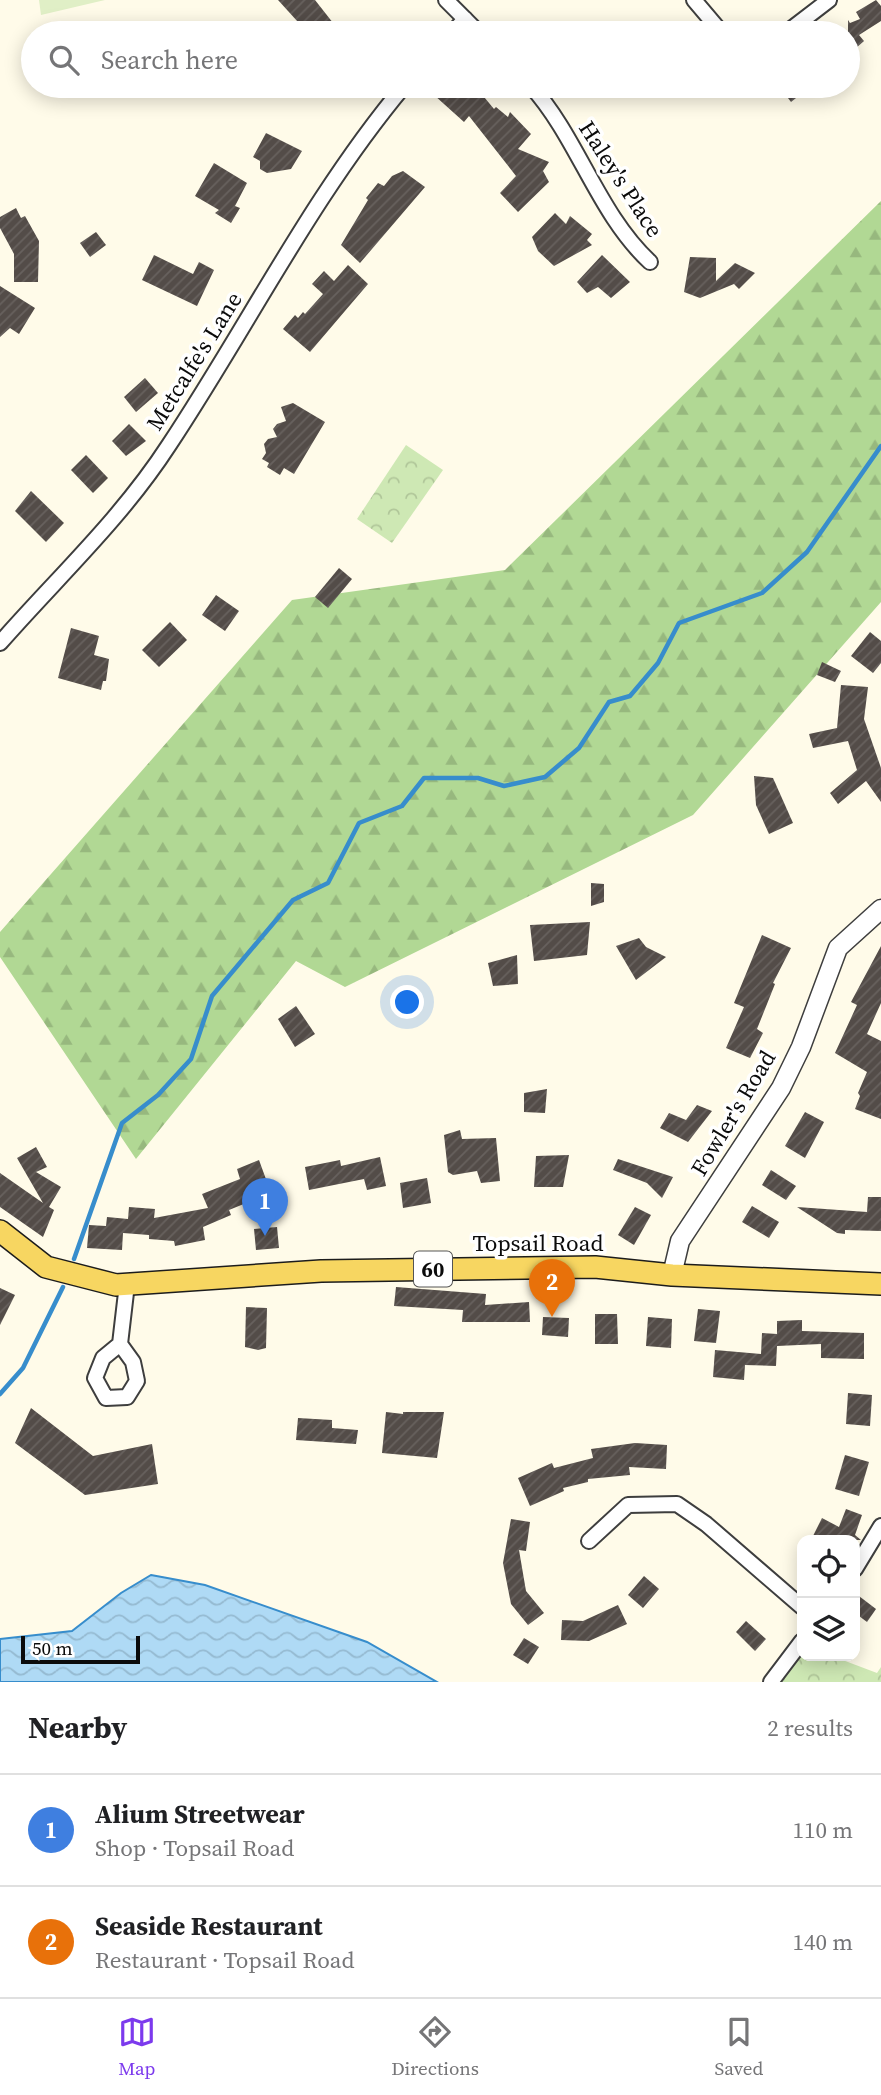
<!DOCTYPE html>
<meta charset="utf-8">
<style>
:root{--surface:#fff;--page:#f2f2f2;--text:#202124;--muted:#757577;--line:#e0e0e0;--accent:#7c3aed}
body{margin:0;font-family:"Source Serif 4",serif;background:var(--page);color:var(--text)}
.controls{position:absolute;right:21px;bottom:21px;display:grid;overflow:hidden;border-radius:14px;box-shadow:0 4px 18px #0003}
.controls button{width:63px;height:63px;display:grid;place-items:center;padding:0;border:0;border-bottom:2px solid var(--line);background:var(--surface);color:var(--text);font:35px sans-serif}
.scale{position:absolute;left:21px;bottom:18px;width:119px;box-sizing:border-box;padding-left:7px;border:4px solid #0b0b0b;border-top:0;font-size:19px;line-height:24px;white-space:nowrap;color:#0b0b0b;-webkit-text-stroke:5px #fff;paint-order:stroke}
.you{position:absolute;left:408px;top:1003px;width:24px;height:24px;margin:-18px;border:5px solid #fff;border-radius:50%;background:#1a73e8;box-shadow:0 0 0 10px #1a73e833}
.badge{display:grid;place-items:center;width:46px;height:46px;border-radius:50%;background:var(--accent);color:#fff;font-size:23px;font-weight:700}
.pin{position:absolute;translate:-50% -58px;filter:drop-shadow(0 2px 4px #0008)}
.pin::after{content:'';position:absolute;top:37px;width:24px;height:21px;background:inherit;clip-path:polygon(0 0,100% 0,50% 100%)}
.list{margin:0;padding:0;list-style:none}
h2{display:flex;justify-content:space-between;align-items:center;height:91px;margin:0;padding:0 28px;font-size:30px}
h2 small{font-size:23px;font-weight:400;color:var(--muted)}
.list li{display:grid;grid-template-columns:46px 1fr auto;gap:21px;align-items:center;box-sizing:border-box;height:112px;padding:0 28px;border-top:2px solid var(--line)}
.list b{display:block;font-size:26px;white-space:nowrap}
.list p{margin:0;font-size:23px;white-space:nowrap;color:var(--muted)}
.list em{font-size:23px;font-style:normal;color:var(--muted)}
.icon{flex:none;width:38px;height:38px;fill:none;stroke:currentColor;stroke-width:2;stroke-linecap:round;stroke-linejoin:round}
.map{position:relative;flex:none;width:881px;height:1682px;overflow:hidden}
.search{position:absolute;background:var(--surface);box-shadow:0 4px 18px #0003;left:21px;right:21px;top:21px;height:77px;display:flex;align-items:center;gap:18px;box-sizing:border-box;padding:0 24px;border-radius:38px;color:var(--muted);font-size:26px}
.sheet{height:315px;background:var(--surface)}
nav{display:flex;justify-content:space-around;align-items:center;box-sizing:border-box;height:98px;border-top:2px solid var(--line);background:var(--surface);font-size:19px;color:var(--muted)}
nav a{display:grid;justify-items:center;gap:4px}
nav .on{color:var(--accent)}
.map>svg:first-child{display:block}
.forest{fill:url(#forest-firs)}
.park{fill:url(#park-crowns)}
.pitch{fill:#e0efc6}
.water{fill:url(#water-waves);stroke:#378dcc;stroke-width:2}
.lines{fill:none;stroke-linecap:round;stroke-linejoin:round}
.stream{stroke:#378dcc;stroke-width:4.5}
.building{fill:url(#building-hatch)}
.minor-casing{stroke:#3e3e3e;stroke-width:18}
.tertiary-casing{stroke:#3e3e3e;stroke-width:21}
.primary-casing{stroke:#1c1c1c;stroke-width:24}
.minor{stroke:#fff;stroke-width:14}
.tertiary{stroke:#fff;stroke-width:18}
.primary{stroke:#f7d661;stroke-width:21}
.labels{text-anchor:middle;dominant-baseline:central;stroke-width:7;stroke-linejoin:round;paint-order:stroke}
.shield{fill:#fff;stroke:#545454;stroke-width:2}
.shield-label{font-size:21px;font-weight:bold;fill:#0b0b0b}
.street-label{font-size:23px;fill:#0b0b0b;stroke:#fff}
</style>
<div class="map">
<svg width="881" height="1682" viewBox="0 0 881 1682">
<defs>
<pattern id="forest-firs" width="22" height="20" patternUnits="userSpaceOnUse" patternTransform="scale(1.75)"><rect width="22" height="20" fill="#b1d894"/><path d="M5 1l3.5 6h-7zM16 11l3.5 6h-7z" fill="#97b87e"/></pattern>
<pattern id="park-crowns" width="20" height="18" patternUnits="userSpaceOnUse" patternTransform="scale(1.75)"><rect width="20" height="18" fill="#cee8b4"/><path d="M2 6a3 3 0 1 1 6 0M12 15a3 3 0 1 1 6 0" fill="none" stroke="#b0c699"/></pattern>
<pattern id="water-waves" width="16" height="10" patternUnits="userSpaceOnUse" patternTransform="scale(1.75)"><rect width="16" height="10" fill="#afdaf5"/><path d="M0 5q4-4 8 0t8 0" fill="none" stroke="#95bad1"/></pattern>
<pattern id="building-hatch" width="6" height="6" patternUnits="userSpaceOnUse" patternTransform="scale(1.75)"><rect width="6" height="6" fill="#534c48"/><path d="M-1 1l2-2M0 6l6-6M5 7l2-2" fill="none" stroke="#67615e"/></pattern>
</defs>
<rect width="100%" height="100%" fill="#fffbe9"/>
<!-- forest -->
<polygon class="forest" points="881,201 881,602 693,815 345,987 296,961 136,1159 0,957 0,932 292,600 505,570"/>
<!-- park -->
<g class="park">
<polygon points="406,445 443,470 392,543 357,519"/>
<polygon points="802,1644 802,1656 832,1656 877,1673 881,1667 881,1682 771,1682"/>
</g>
<!-- pitch -->
<polygon class="pitch" points="39,0 105,0 41,15"/>
<!-- water -->
<polygon class="water" points="151,1575 205,1585 367,1642 437,1682 0,1682 0,1639 72,1631 121,1593"/>
<g class="lines">
<!-- stream -->
<g class="stream">
<polyline points="74,1259 122,1123 158,1095 191,1059 212,996 293,900 328,883 359,823 402,806 424,778 478,778 504,786 545,777 579,748 609,702 630,696 658,663 679,623 762,593 807,552 881,446"/>
<polyline points="0,1394 23,1368 63,1287"/>
</g>
</g>
<!-- building -->
<g class="building">
<polygon points="278,0 315,0 337,28 329,33 308,33"/>
<polygon points="876,0 881,6 881,21 859,35 864,41 848,55 848,20 850,23 860,19 856,12"/>
<polygon points="442,86 475,86 494,109 496,107 508,117 510,112 531,134 518,149 549,162 543,171 549,182 518,212 500,193 516,176 469,116 464,122 434,95"/>
<polygon points="779,86 811,86 791,102"/>
<polygon points="266,133 302,151 291,169 267,173 260,169 260,161 253,157"/>
<polygon points="214,163 247,183 235,206 240,208 231,223 215,213 219,210 195,196"/>
<polygon points="403,171 425,187 360,263 341,245 368,200 366,198 378,183 384,186 392,176"/>
<polygon points="16,208 21,218 25,216 39,241 38,282 14,282 14,254 0,228 0,217"/>
<polygon points="555,213 566,224 570,216 592,234 587,240 592,245 554,266 538,251 532,237"/>
<polygon points="96,232 106,245 90,257 80,243"/>
<polygon points="154,255 193,274 199,262 214,270 197,306 142,280"/>
<polygon points="602,255 630,282 611,298 598,287 587,293 577,282"/>
<polygon points="690,257 716,258 716,281 735,263 755,273 739,289 734,284 700,298 684,292"/>
<polygon points="348,265 368,284 310,352 283,329 295,315 298,318 303,312 305,314 323,294 312,284 324,271 334,281"/>
<polygon points="0,286 35,308 19,334 10,328 0,337"/>
<polygon points="145,378 158,393 136,412 124,397"/>
<polygon points="293,403 325,422 294,474 284,468 280,475 267,467 269,463 262,459 266,453 264,444 268,439 277,437 273,429 277,424 286,421 281,407"/>
<polygon points="129,424 146,441 126,456 112,441"/>
<polygon points="86,455 108,478 93,493 71,470"/>
<polygon points="31,491 64,523 46,542 15,511"/>
<polygon points="339,568 352,579 328,608 315,597"/>
<polygon points="216,595 239,611 225,631 202,615"/>
<polygon points="170,622 187,640 159,667 142,650"/>
<polygon points="71,628 99,636 94,655 109,659 106,681 103,681 101,690 58,678"/>
<polygon points="870,632 881,641 881,663 873,673 851,656"/>
<polygon points="822,662 841,671 835,682 817,675"/>
<polygon points="841,685 868,687 864,719 881,768 881,802 866,781 838,804 830,793 857,770 848,741 813,748 809,734 837,728"/>
<polygon points="754,776 773,778 793,823 769,834 756,805"/>
<polygon points="591,883 604,884 604,902 591,906"/>
<polygon points="590,922 587,955 534,961 530,925"/>
<polygon points="762,935 791,948 773,983 775,984 757,1029 763,1033 750,1058 726,1048 744,1007 734,1003"/>
<polygon points="639,938 646,947 666,957 636,980 616,946"/>
<polygon points="881,946 881,1003 867,1034 881,1041 881,1119 855,1109 860,1096 858,1093 867,1072 835,1053 857,1005 851,1002"/>
<polygon points="517,955 518,984 493,986 488,963"/>
<polygon points="296,1006 315,1034 295,1047 278,1019"/>
<polygon points="547,1089 545,1113 524,1112 524,1093"/>
<polygon points="697,1105 712,1111 688,1142 660,1128 669,1113 686,1120"/>
<polygon points="805,1112 824,1122 805,1158 785,1146"/>
<polygon points="460,1130 462,1139 496,1138 500,1181 481,1183 477,1171 453,1175 448,1172 444,1135"/>
<polygon points="36,1147 47,1167 36,1172 61,1187 49,1207 54,1210 43,1237 0,1207 0,1173 43,1203 17,1158"/>
<polygon points="569,1155 563,1187 534,1187 536,1156"/>
<polygon points="380,1157 386,1186 367,1190 364,1179 309,1190 305,1167 340,1160 341,1166"/>
<polygon points="618,1159 673,1177 662,1198 647,1183 613,1170"/>
<polygon points="259,1160 271,1193 229,1210 231,1215 203,1227 205,1240 175,1246 174,1241 149,1239 149,1235 123,1233 122,1250 87,1248 89,1225 106,1226 107,1217 128,1219 129,1207 155,1209 154,1218 208,1208 202,1194 240,1179 237,1169"/>
<polygon points="771,1170 796,1186 786,1200 762,1185"/>
<polygon points="427,1178 431,1203 403,1208 400,1183"/>
<polygon points="868,1197 881,1197 881,1231 845,1230 845,1234 837,1233 797,1207 867,1212"/>
<polygon points="752,1206 779,1222 769,1238 742,1222"/>
<polygon points="635,1207 651,1215 634,1245 618,1235"/>
<polygon points="277,1227 279,1248 256,1250 254,1229"/>
<polygon points="396,1287 486,1294 485,1305 529,1302 530,1322 462,1322 463,1310 394,1306"/>
<polygon points="0,1288 15,1295 0,1325"/>
<polygon points="246,1307 267,1308 266,1348 258,1350 245,1347"/>
<polygon points="698,1309 720,1311 716,1343 694,1341"/>
<polygon points="595,1314 617,1314 618,1344 595,1344"/>
<polygon points="543,1317 569,1318 568,1337 542,1335"/>
<polygon points="648,1317 672,1319 671,1348 646,1346"/>
<polygon points="802,1320 802,1331 864,1333 864,1359 821,1358 821,1344 777,1346 776,1366 745,1365 744,1380 713,1377 715,1350 761,1354 762,1333 777,1334 777,1321"/>
<polygon points="848,1393 872,1395 870,1426 846,1424"/>
<polygon points="31,1408 93,1456 152,1444 158,1484 85,1495 15,1443"/>
<polygon points="386,1412 403,1414 403,1412 444,1412 437,1458 382,1453"/>
<polygon points="298,1418 332,1420 332,1428 358,1430 356,1444 296,1440"/>
<polygon points="635,1443 667,1445 666,1469 629,1467 630,1475 588,1479 588,1482 563,1488 564,1491 530,1506 518,1478 552,1463 554,1468 593,1458 591,1449"/>
<polygon points="845,1455 869,1462 859,1496 835,1489"/>
<polygon points="846,1509 862,1515 855,1535 861,1540 811,1540 822,1518 839,1527"/>
<polygon points="511,1519 530,1522 526,1551 519,1550 526,1591 544,1613 528,1625 511,1604 503,1563"/>
<polygon points="644,1576 659,1589 643,1608 628,1595"/>
<polygon points="855,1593 876,1609 867,1622 855,1613"/>
<polygon points="618,1605 627,1624 589,1641 561,1640 562,1620 583,1621"/>
<polygon points="746,1621 766,1639 755,1651 736,1632"/>
<polygon points="524,1638 539,1647 528,1664 513,1655"/>
</g>
<g class="lines">
<defs>
<g id="minor">
<polyline points="446,0 479,33"/>
<polyline points="694,0 722,33"/>
<polyline points="452,33 465,19"/>
<polyline points="786,33 829,0"/>
<path d="M531 86C578 138 598 214 650 262"/>
<path d="M0 643C57 578 121 519 169 445 248 326 312 196 404 86"/>
<polyline points="120,1344 103,1358 95,1378 106,1398 127,1397 137,1381 133,1362 120,1344 127,1284"/>
<polyline points="589,1541 628,1505 677,1504 706,1524 802,1607"/>
<polyline points="855,1569 881,1526"/>
<polyline points="771,1682 802,1641"/>
</g>
<polyline id="tertiary" points="672,1275 680,1241 781,1088 801,1047 838,948 881,909"/>
<polyline id="primary" points="0,1231 46,1267 116,1285 321,1271 595,1267 672,1275 881,1284"/>
</defs>
<!-- minor casing -->
<use href="#minor" class="minor-casing"/>
<!-- tertiary casing -->
<use href="#tertiary" class="tertiary-casing"/>
<!-- primary casing -->
<use href="#primary" class="primary-casing"/>
<!-- minor -->
<use href="#minor" class="minor"/>
<!-- tertiary -->
<use href="#tertiary" class="tertiary"/>
<!-- primary -->
<use href="#primary" class="primary"/>
</g>
<g class="labels">
<!-- shield labels -->
<rect class="shield" x="414" y="1251.5" width="38" height="35" rx="5"/>
<g class="shield-label">
<text x="433" y="1269">60</text>
</g>
<!-- street labels -->
<g class="street-label">
<text transform="translate(621 179) rotate(57)">Haley's Place</text>
<text transform="translate(194 361) rotate(-58)">Metcalfe's Lane</text>
<text transform="translate(733 1113) rotate(-59)">Fowler's Road</text>
<text x="538" y="1243">Topsail Road</text>
</g>
</g>
</svg>
<div class="controls">
<button><svg class="icon" aria-label="locate" viewBox="0 0 24 24"><circle cx="12" cy="12" r="6"/><path d="M12 2v4M12 18v4M2 12h4M18 12h4"/></svg></button>
<button><svg class="icon" aria-label="layers" viewBox="0 0 24 24"><path d="M12 4l9 5-9 5-9-5zM3 14l9 5 9-5"/></svg></button>
</div>
<div class="scale">50 m</div>
<div class="you"></div>
<div class="pin badge" style="left:265px;top:1236px;background:#3f7fe0">1</div>
<div class="pin badge" style="left:552px;top:1317px;background:#e8710a">2</div>
<div class="search"><svg class="icon" aria-label="search" viewBox="0 0 24 24"><circle cx="10" cy="10" r="6"/><path d="M15 15l6 6"/></svg>Search here</div>
</div>
<section class="sheet">
<h2>Nearby<small>2 results</small></h2>
<ul class="list">
<li><span class="badge" style="background:#3f7fe0">1</span><div><b>Alium Streetwear</b><p>Shop · Topsail Road</p></div><em>110 m</em></li>
<li><span class="badge" style="background:#e8710a">2</span><div><b>Seaside Restaurant</b><p>Restaurant · Topsail Road</p></div><em>140 m</em></li>
</ul>
</section>
<nav>
<a class="on"><svg class="icon" aria-label="map" viewBox="0 0 24 24"><path d="M3 6l6-2 6 2 6-2v14l-6 2-6-2-6 2zM9 4v14M15 6v14"/></svg>Map</a>
<a><svg class="icon" aria-label="directions" viewBox="0 0 24 24"><path d="M12 3l9 9-9 9-9-9zM9 14v-3h6M13 9l2 2-2 2"/></svg>Directions</a>
<a><svg class="icon" aria-label="saved" viewBox="0 0 24 24"><path d="M7 4h10v16l-5-4-5 4z"/></svg>Saved</a>
</nav>
